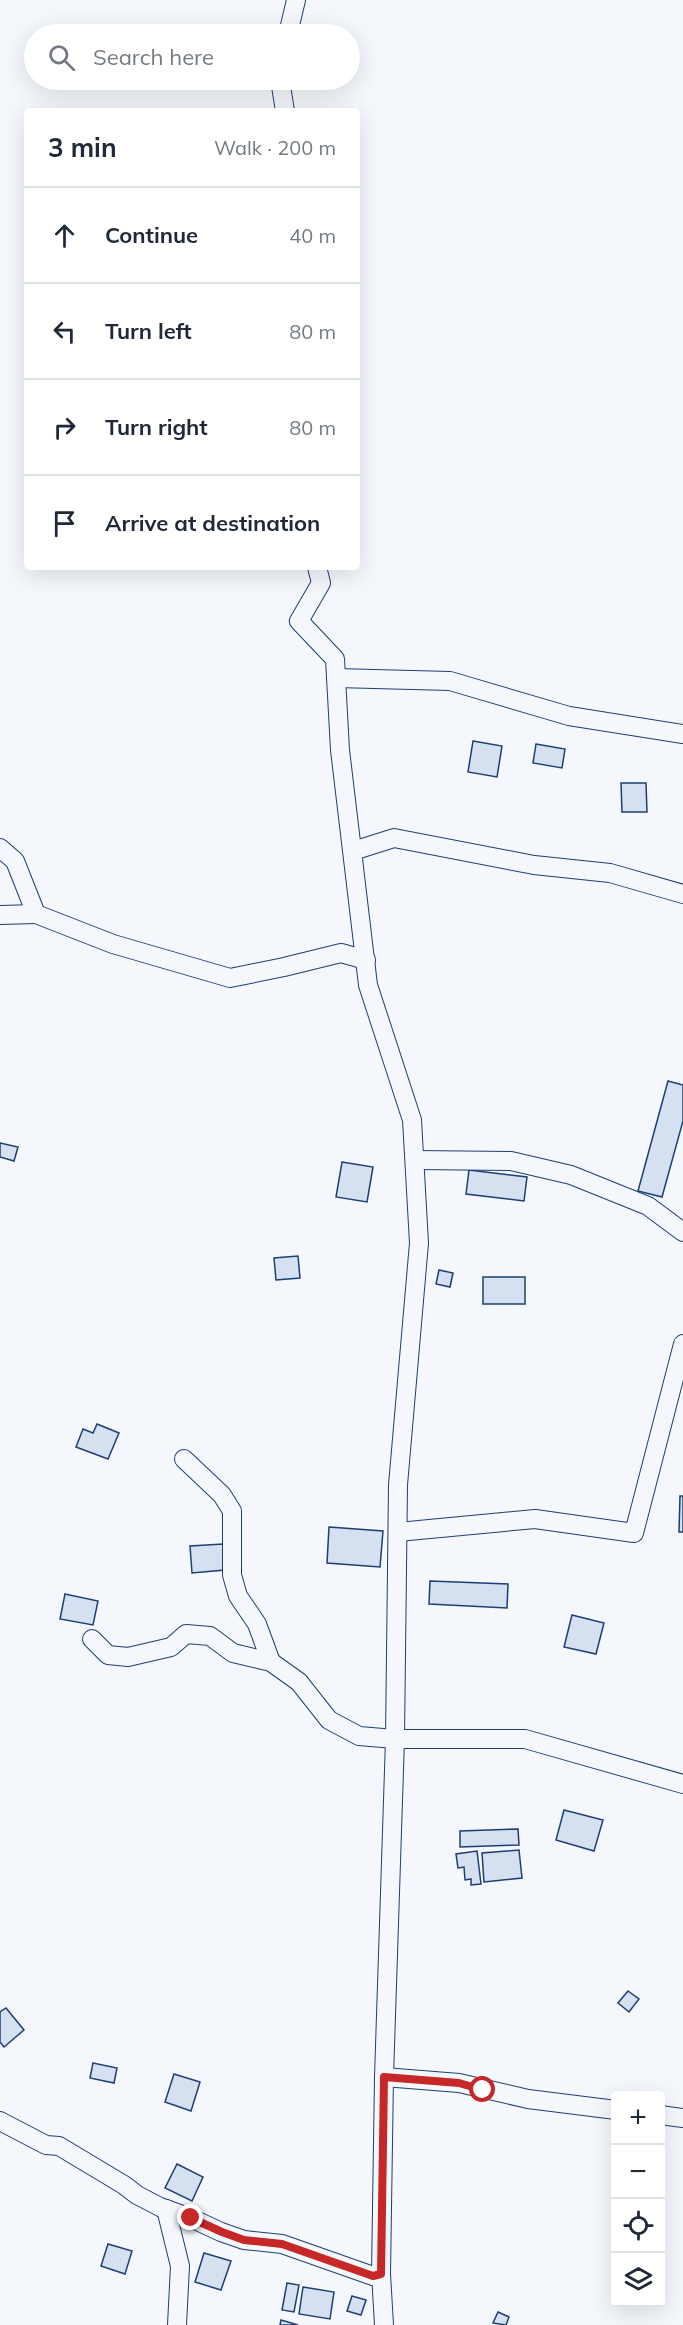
<!DOCTYPE html>
<meta charset="utf-8">
<style>
:root{--surface:#fff;--page:#f2f2f3;--text:#1f2937;--muted:#747a83;--line:#e0e1e3}
body{margin:0;font-family:Mulish,sans-serif;background:var(--page);color:var(--text)}
.controls{position:absolute;right:18px;bottom:18px;display:grid;overflow:hidden;border-radius:6px;box-shadow:0 6px 24px #0002}
.controls button{width:54px;height:54px;display:grid;place-items:center;padding:0;border:0;border-bottom:2px solid var(--line);background:var(--surface);color:var(--text);font:30px sans-serif}
.stop{position:absolute;width:18px;height:18px;margin:-14px;border:4px solid #c62828;border-radius:50%;background:#fff}
.stop.end{background:#c62828;border-color:#fff;box-shadow:0 2px 6px #0008}
.list{margin:0;padding:0;list-style:none}
h2{display:flex;justify-content:space-between;align-items:center;height:78px;margin:0;padding:0 24px;font-size:26px}
h2 small{font-size:20px;font-weight:400;color:var(--muted)}
.list li{display:grid;grid-template-columns:39px 1fr auto;gap:18px;align-items:center;box-sizing:border-box;height:96px;padding:0 24px;border-top:2px solid var(--line)}
.list b{display:block;font-size:22px;white-space:nowrap}
.list em{font-size:20px;font-style:normal;color:var(--muted)}
.icon{flex:none;width:33px;height:33px;fill:none;stroke:currentColor;stroke-width:2;stroke-linecap:round;stroke-linejoin:round}
.map{position:relative;flex:none;width:683px;height:2325px;overflow:hidden}
.search{position:absolute;background:var(--surface);box-shadow:0 6px 24px #0002;left:24px;top:24px;width:336px;height:66px;display:flex;align-items:center;gap:15px;box-sizing:border-box;padding:0 21px;border-radius:33px;color:var(--muted);font-size:22px}
.panel{position:absolute;background:var(--surface);box-shadow:0 6px 24px #0002;left:24px;top:108px;width:336px;height:462px;border-radius:6px}
.map>svg:first-child{display:block}
.building{fill:#d5e0f0;stroke:#1d3f73;stroke-width:1.5}
.lines{fill:none;stroke-linecap:round;stroke-linejoin:round}
.minor-casing{stroke:#1d3f73;stroke-width:20}
.minor{stroke:#f4f7fb;stroke-width:18}
.route{stroke:#c62828;stroke-width:8}
</style>
<div class="map">
<svg width="683" height="2325" viewBox="0 0 683 2325">
<rect width="100%" height="100%" fill="#f4f7fb"/>
<!-- building -->
<g class="building">
<polygon points="473,741 502,746 497,777 468,772"/>
<polygon points="536,744 565,749 562,768 533,763"/>
<polygon points="621,783 646,783 647,812 622,812"/>
<polygon points="668,1081 683,1085 683,1121 662,1197 638,1191"/>
<polygon points="0,1143 18,1147 14,1161 0,1157"/>
<polygon points="342,1162 373,1167 367,1202 336,1197"/>
<polygon points="469,1170 527,1177 524,1201 466,1194"/>
<polygon points="298,1256 300,1278 276,1280 274,1258"/>
<polygon points="439,1270 453,1273 450,1287 436,1284"/>
<rect x="483" y="1277" width="42" height="27"/>
<polygon points="97,1424 119,1433 108,1459 76,1447 83,1429 93,1433"/>
<polygon points="680,1496 683,1496 683,1532 679,1532"/>
<polygon points="329,1527 383,1531 380,1567 327,1563"/>
<polygon points="223,1544 225,1570 192,1573 190,1546"/>
<polygon points="430,1581 508,1584 507,1608 429,1604"/>
<polygon points="65,1594 98,1601 93,1625 60,1619"/>
<polygon points="572,1615 604,1623 596,1654 564,1647"/>
<polygon points="564,1810 603,1820 594,1851 556,1840"/>
<polygon points="518,1829 519,1845 460,1847 460,1831"/>
<polygon points="519,1850 522,1878 484,1882 482,1853"/>
<polygon points="477,1851 481,1884 471,1885 471,1879 465,1880 464,1867 458,1868 456,1854"/>
<polygon points="628,1991 639,1999 629,2012 618,2003"/>
<polygon points="6,2008 24,2030 4,2047 0,2042 0,2012"/>
<polygon points="93,2063 117,2068 114,2083 90,2078"/>
<polygon points="174,2074 200,2082 191,2111 165,2102"/>
<polygon points="177,2164 203,2177 192,2201 165,2188"/>
<polygon points="108,2244 132,2251 125,2274 101,2266"/>
<polygon points="204,2253 231,2261 221,2290 195,2282"/>
<polygon points="287,2283 299,2285 294,2312 282,2310"/>
<polygon points="303,2287 334,2292 330,2319 299,2314"/>
<polygon points="352,2296 366,2300 361,2315 347,2311"/>
<polygon points="498,2312 509,2317 506,2325 493,2323"/>
<polygon points="281,2320 298,2325 280,2325"/>
</g>
<g class="lines">
<defs>
<g id="minor">
<polyline points="288,34 296,0"/>
<polyline points="280,80 285,111"/>
<polyline points="317,567 321,583 299,621 335,659 340,750 368,985 412,1120 419,1243 398,1485 395,1739 384,2077 381,2274 384,2325"/>
<polyline points="336,678 450,681 569,716 683,734"/>
<polyline points="0,848 15,861 36,914 113,944 230,978 284,967 341,953 366,960"/>
<polyline points="353,851 394,838 534,865 610,873 683,894"/>
<polyline points="0,915 36,914"/>
<polyline points="415,1160 511,1161 571,1175 648,1206 683,1232"/>
<polyline points="184,1459 222,1495 232,1511 232,1575 238,1596 257,1624 271,1662"/>
<polyline points="398,1532 535,1519 634,1533 683,1344"/>
<polyline points="92,1639 108,1655 128,1657 171,1647 186,1634 210,1636 233,1653 271,1662 299,1682 329,1720 359,1736 395,1739 525,1739 683,1784"/>
<polyline points="384,2077 459,2083 528,2099 616,2110"/>
<polyline points="660,2115 683,2118"/>
<polyline points="0,2121 46,2145 59,2146 124,2185 137,2195 160,2207 191,2218 221,2232 244,2240 282,2244 373,2276 381,2274"/>
<polyline points="166,2209 180,2266 177,2325"/>
</g>
</defs>
<!-- minor casing -->
<use href="#minor" class="minor-casing"/>
<!-- minor -->
<use href="#minor" class="minor"/>
</g>
<g class="lines">
<!-- route -->
<polyline class="route" points="191,2218 222,2232 244,2240 282,2244 373,2276 381,2274 384,2077 459,2083 483,2090"/>
</g>
</svg>
<div class="controls">
<button>+</button>
<button>−</button>
<button><svg class="icon" aria-label="locate" viewBox="0 0 24 24"><circle cx="12" cy="12" r="6"/><path d="M12 2v4M12 18v4M2 12h4M18 12h4"/></svg></button>
<button><svg class="icon" aria-label="layers" viewBox="0 0 24 24"><path d="M12 4l9 5-9 5-9-5zM3 14l9 5 9-5"/></svg></button>
</div>
<div class="stop" style="left:483px;top:2090px"></div>
<div class="stop end" style="left:191px;top:2218px"></div>
<div class="search"><svg class="icon" aria-label="search" viewBox="0 0 24 24"><circle cx="10" cy="10" r="6"/><path d="M15 15l6 6"/></svg>Search here</div>
<section class="panel">
<h2>3 min<small>Walk · 200 m</small></h2>
<ul class="list">
<li><svg class="icon" aria-label="ahead" viewBox="0 0 24 24"><path d="M12 20V5M6 11l6-6 6 6"/></svg><div><b>Continue</b></div><em>40 m</em></li>
<li><svg class="icon" aria-label="left" viewBox="0 0 24 24"><path d="M17 20v-9H6M10 6l-5 5 5 5"/></svg><div><b>Turn left</b></div><em>80 m</em></li>
<li><svg class="icon" aria-label="right" viewBox="0 0 24 24"><path d="M7 20v-9h11M14 6l5 5-5 5"/></svg><div><b>Turn right</b></div><em>80 m</em></li>
<li><svg class="icon" aria-label="arrive" viewBox="0 0 24 24"><path d="M6 21V4h12l-3 4 3 4H6"/></svg><div><b>Arrive at destination</b></div></li>
</ul>
</section>
</div>
